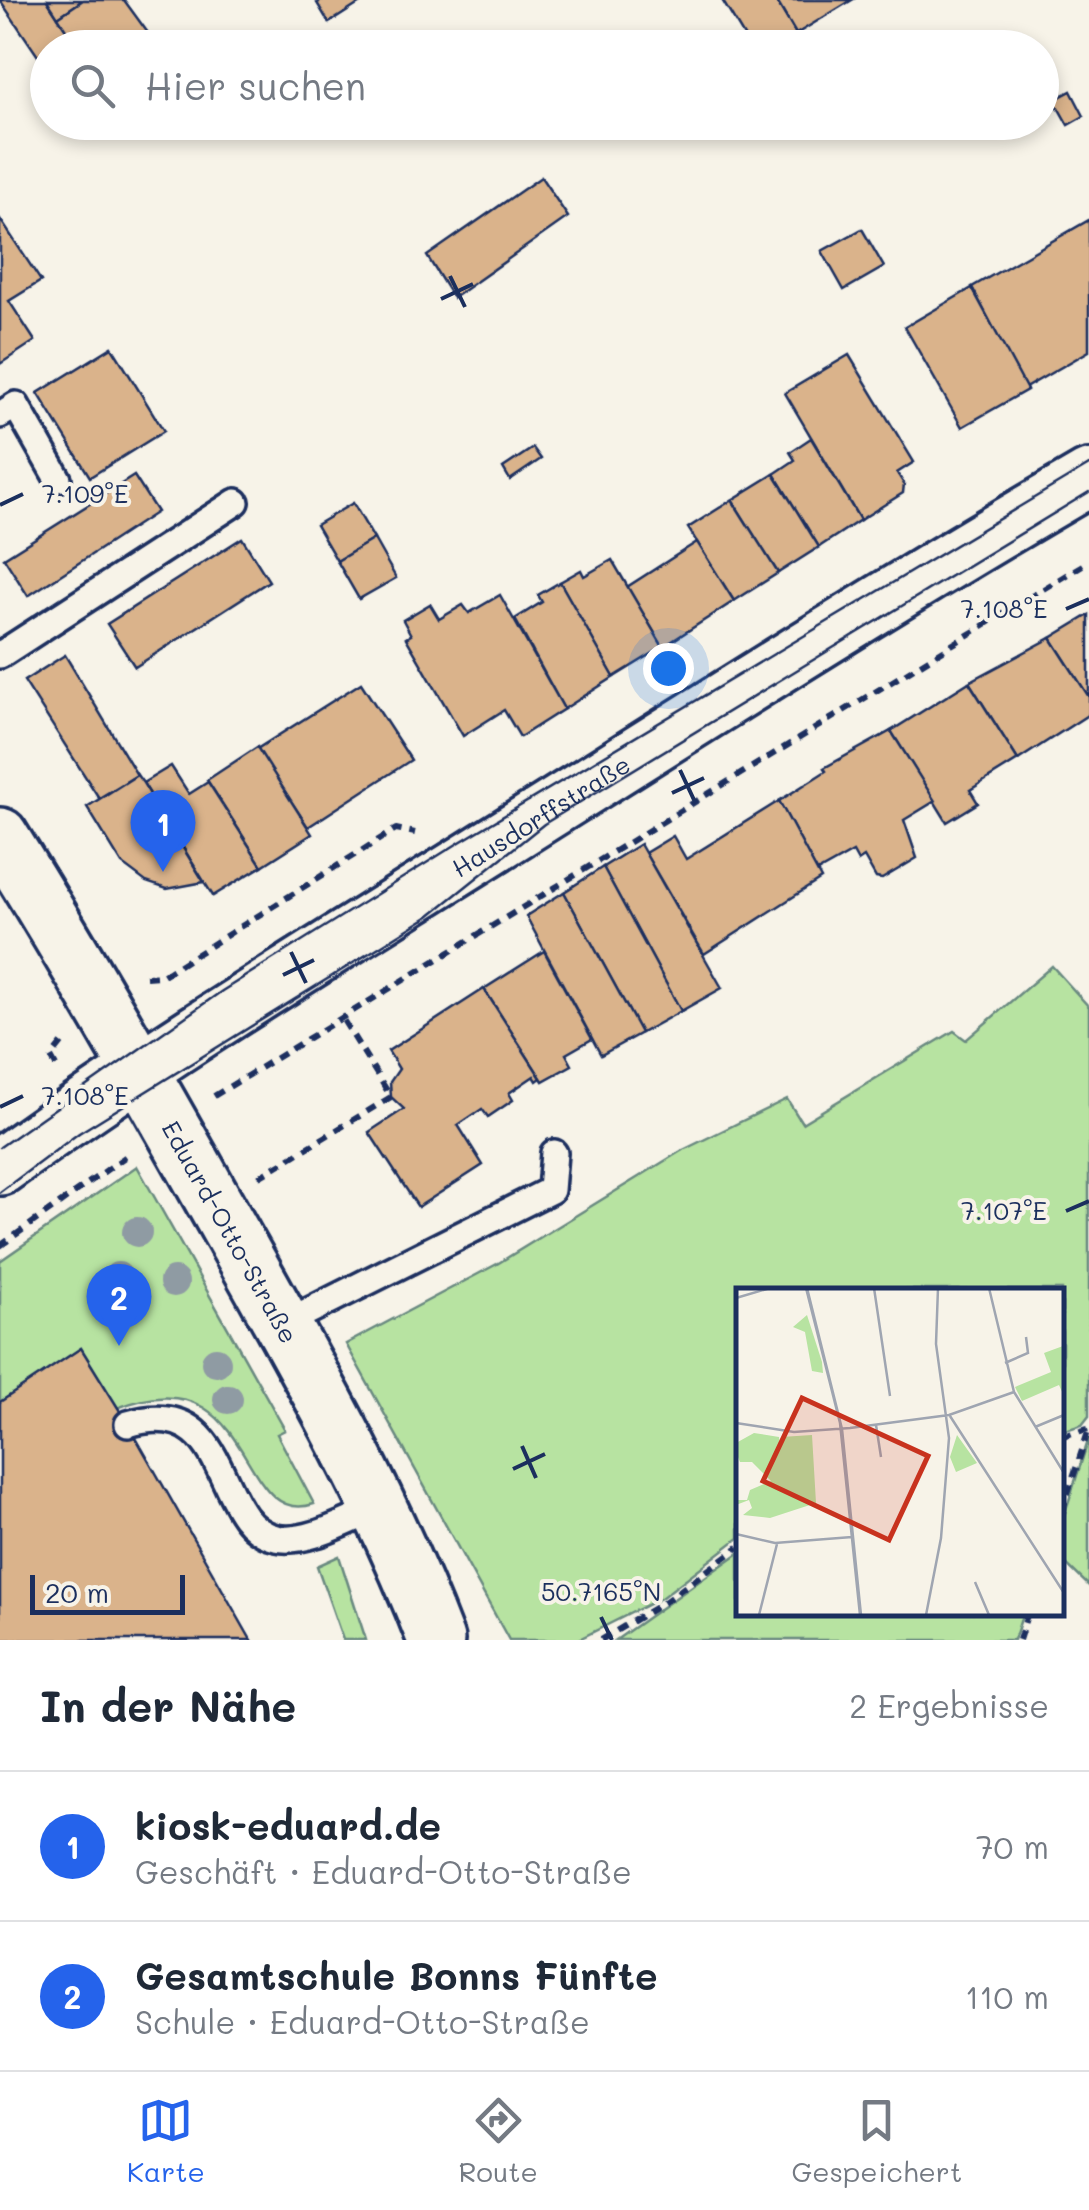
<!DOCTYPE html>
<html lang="de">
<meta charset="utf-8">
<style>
:root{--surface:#fff;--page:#f2f2f3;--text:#1f2937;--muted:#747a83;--line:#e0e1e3;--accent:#2563eb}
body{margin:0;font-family:Mali,sans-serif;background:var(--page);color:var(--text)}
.scale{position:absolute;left:30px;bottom:25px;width:155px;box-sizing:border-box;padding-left:10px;border:5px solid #1b2f5e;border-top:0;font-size:28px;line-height:35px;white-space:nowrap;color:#1b2f5e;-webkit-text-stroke:8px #f7f3e8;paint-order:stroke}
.you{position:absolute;left:668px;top:668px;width:35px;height:35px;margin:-25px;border:8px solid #fff;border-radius:50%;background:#1a73e8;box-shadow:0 0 0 15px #1a73e833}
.badge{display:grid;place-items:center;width:65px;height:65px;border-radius:50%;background:var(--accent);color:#fff;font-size:32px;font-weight:700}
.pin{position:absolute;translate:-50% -82px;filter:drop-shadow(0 2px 5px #0008)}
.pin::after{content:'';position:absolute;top:52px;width:35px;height:30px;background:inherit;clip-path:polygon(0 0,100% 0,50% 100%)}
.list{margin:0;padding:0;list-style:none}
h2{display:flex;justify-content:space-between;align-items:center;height:130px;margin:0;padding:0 40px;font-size:42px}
h2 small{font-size:32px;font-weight:400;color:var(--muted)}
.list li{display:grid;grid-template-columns:65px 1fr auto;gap:30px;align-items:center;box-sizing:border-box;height:150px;padding:0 40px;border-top:2px solid var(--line)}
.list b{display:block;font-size:38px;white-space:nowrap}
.list p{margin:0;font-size:32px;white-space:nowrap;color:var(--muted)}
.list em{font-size:32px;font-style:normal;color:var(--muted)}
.icon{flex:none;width:55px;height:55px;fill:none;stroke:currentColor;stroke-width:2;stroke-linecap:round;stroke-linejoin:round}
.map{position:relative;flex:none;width:1089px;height:1640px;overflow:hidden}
.search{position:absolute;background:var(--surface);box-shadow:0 5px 15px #0003;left:30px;right:30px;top:30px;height:110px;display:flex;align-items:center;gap:25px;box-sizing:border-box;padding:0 35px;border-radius:55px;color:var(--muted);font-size:38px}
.sheet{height:430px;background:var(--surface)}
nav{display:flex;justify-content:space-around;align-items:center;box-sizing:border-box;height:140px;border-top:2px solid var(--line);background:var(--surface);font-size:28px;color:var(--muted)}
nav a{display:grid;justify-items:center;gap:5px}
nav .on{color:var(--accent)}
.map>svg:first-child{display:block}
.green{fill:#b7e3a1;stroke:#698980;stroke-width:2.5}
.building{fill:#dab38b;stroke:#1b2f5e;stroke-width:2.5}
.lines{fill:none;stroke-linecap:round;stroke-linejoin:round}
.service-casing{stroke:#1b2f5e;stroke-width:32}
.tertiary-casing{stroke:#1b2f5e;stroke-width:62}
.secondary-casing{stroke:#1b2f5e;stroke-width:62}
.path{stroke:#1b2f5e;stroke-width:6;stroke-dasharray:10 8;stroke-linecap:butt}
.service{stroke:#f7f3e8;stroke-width:25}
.tertiary{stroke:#f7f3e8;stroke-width:55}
.secondary{stroke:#f7f3e8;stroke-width:55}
.tram{stroke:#1b2f5e;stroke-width:2.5}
.tree{fill:#8f9ba3}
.ticks{fill:none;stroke:#1b2f5e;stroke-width:4}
.labels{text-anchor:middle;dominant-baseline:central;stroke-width:8;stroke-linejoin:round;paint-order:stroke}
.street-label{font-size:25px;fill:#1b2f5e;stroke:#f7f3e8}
.inset-road{fill:none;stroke:#9fa5b1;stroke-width:2.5}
.view{fill:#c8321e;fill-opacity:0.15;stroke:#c8321e;stroke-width:5}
.inset-edge{fill:none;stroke:#1b2f5e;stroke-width:5}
.ticks-label{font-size:25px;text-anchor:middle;fill:#1b2f5e;stroke:#f7f3e8;stroke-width:8;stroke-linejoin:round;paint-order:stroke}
</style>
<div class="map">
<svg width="1089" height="1640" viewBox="0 0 1089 1640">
<rect width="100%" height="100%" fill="#f7f3e8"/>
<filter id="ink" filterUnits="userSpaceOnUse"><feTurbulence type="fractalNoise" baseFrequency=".01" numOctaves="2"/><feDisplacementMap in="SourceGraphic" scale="20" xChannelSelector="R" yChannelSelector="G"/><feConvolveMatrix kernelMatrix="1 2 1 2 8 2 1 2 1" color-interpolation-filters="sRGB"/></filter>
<g filter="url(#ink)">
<!-- green -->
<g class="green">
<polygon points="1052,966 1089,1007 1089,1416 1082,1425 1062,1431 1062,1290 739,1290 739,1538 661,1598 577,1640 509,1640 346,1344 497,1264 681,1151 787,1099 802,1123 954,1031 966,1040"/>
<path d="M137 1166 285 1430 277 1434 314 1504C235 1530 257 1353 117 1408L81 1348 0 1404V1261Z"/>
<polygon points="1089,1438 1089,1586 1062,1560 1062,1522"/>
<polygon points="739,1553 739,1612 1023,1613 1014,1640 616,1640"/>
<polygon points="339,1556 366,1640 343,1640 317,1566"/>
</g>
<!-- building -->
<g class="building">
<polygon points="0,0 47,0 78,48 48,48 48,71"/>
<polygon points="47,0 83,0 58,17"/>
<polygon points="83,0 124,0 159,48 78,48 58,17"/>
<polygon points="322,0 365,0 329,23 317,3"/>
<polygon points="722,0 776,0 796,34 774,48 751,48"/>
<polygon points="776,0 852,0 796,34"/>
<polygon points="1071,91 1084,116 1068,125 1054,100"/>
<polygon points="541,177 568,217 453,298 427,256"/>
<polygon points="0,219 41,281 9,301 35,341 0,364"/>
<polygon points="1089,220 1089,351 1025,388 972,287"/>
<polygon points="862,229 884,267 844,290 822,251"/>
<polygon points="972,288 1027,390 962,427 905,327"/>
<polygon points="112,347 164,431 90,477 38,393"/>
<polygon points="849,355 914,462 897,473 904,484 903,493 860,520 785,393"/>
<polygon points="811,438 860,520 819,547 774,474 795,460 790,452"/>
<polygon points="533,448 541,459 510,480 503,468"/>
<polygon points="774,474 819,547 778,573 732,500"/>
<polygon points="134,476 157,512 28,596 4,558"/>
<polygon points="732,500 778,573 734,601 688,528"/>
<polygon points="353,503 374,539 337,561 316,525"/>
<polygon points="242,538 269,581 135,667 107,624"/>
<polygon points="374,539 396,578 359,599 337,561"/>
<polygon points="697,542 734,601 663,647 627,587"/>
<polygon points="612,560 663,647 614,677 560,582 581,570 584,576"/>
<polygon points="560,582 614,677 564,709 515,619 542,602 538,595"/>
<polygon points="500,595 564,709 520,737 504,710 463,736 406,638 411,635 403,620 430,604 439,619 463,605 469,613"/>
<polygon points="1089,615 1089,697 1051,638"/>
<polygon points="1051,638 1089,697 1089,714 1018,760 969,682"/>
<polygon points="65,655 137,775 99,798 24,681"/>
<polygon points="969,682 1018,760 970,790 978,803 947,822 891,731"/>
<polygon points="361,683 411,760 308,827 257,749"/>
<polygon points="891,731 935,801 904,820 917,858 882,879 876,878 864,857 858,861 853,852 817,872 779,801 826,771 824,768"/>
<polygon points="257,747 312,834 262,866 207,780"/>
<polygon points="171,766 189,794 208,782 262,866 213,896 143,783"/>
<polygon points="137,775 143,783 204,882 167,889 146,882 122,864 87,807"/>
<polygon points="779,801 821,879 704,954 645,853 673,836 686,859"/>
<polygon points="640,844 722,988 681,1011 603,867"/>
<polygon points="603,867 681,1011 641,1033 564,892"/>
<polygon points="564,892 641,1033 601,1055 526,916"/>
<polygon points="544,951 592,1039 566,1054 572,1065 543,1081 484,989"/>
<polygon points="484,989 541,1078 537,1081 534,1076 509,1093 513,1100 488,1117 482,1109 458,1125 483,1165 418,1207 369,1132 404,1109 391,1097 390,1082 399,1069 388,1051"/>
<polygon points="81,1348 128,1424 251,1640 0,1640 0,1402"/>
</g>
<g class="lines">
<defs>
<g id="service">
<polyline points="0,415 16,405 58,479"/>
<polyline points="0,655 236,502"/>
<polyline points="283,1324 551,1190 554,1153"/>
<path d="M128 1424C235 1393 210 1523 276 1538 307 1545 350 1519 379 1508"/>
</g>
<g id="tertiary">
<path id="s1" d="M0 836C83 969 160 1105 236 1241 309 1371 383 1501 436 1640"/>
</g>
<g id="secondary">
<path id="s2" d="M0 1167C157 1053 324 952 489 848 688 723 886 596 1089 478"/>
</g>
</defs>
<!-- service casing -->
<use href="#service" class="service-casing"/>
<!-- tertiary casing -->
<use href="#tertiary" class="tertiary-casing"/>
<!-- secondary casing -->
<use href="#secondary" class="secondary-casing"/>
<!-- path -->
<g class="path">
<polyline points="146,977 162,976 396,829 415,833"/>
<polyline points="56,1066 51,1057 62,1043"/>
<polyline points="214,1096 1089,561"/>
<polyline points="259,1177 391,1097 340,1015"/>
<polyline points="0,1246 129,1154"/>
<polyline points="1062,1436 1088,1429"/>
<polyline points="1062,1511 1089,1429"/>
<polyline points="601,1640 663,1603 739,1547"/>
<polyline points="1019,1640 1028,1612"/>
</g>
<!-- service -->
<use href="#service" class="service"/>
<!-- tertiary -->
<use href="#tertiary" class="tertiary"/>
<!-- secondary -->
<use href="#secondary" class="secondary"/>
<!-- tram -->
<g class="tram">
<polyline points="0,1147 222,991 460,842 1089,465"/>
<polyline points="0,1192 79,1133 429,916 544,824 1089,492"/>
</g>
</g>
<!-- trees -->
<g class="tree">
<circle cx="137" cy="1232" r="15"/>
<circle cx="118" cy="1277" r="15"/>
<circle cx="174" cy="1282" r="15"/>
<circle cx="216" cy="1362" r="15"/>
<circle cx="228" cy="1399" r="15"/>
</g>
</g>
<!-- ticks -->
<path class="ticks" d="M450 276 465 307M441 299 473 284M0 505 23 494M1066 609 1089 599M680 770 695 802M672 793 704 778M291 952 306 983M283 975 314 960M0 1107 23 1096M1066 1211 1089 1201M522 1446 536 1478M513 1469 545 1454M601 1617 612 1640"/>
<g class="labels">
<!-- street labels -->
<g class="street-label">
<text stroke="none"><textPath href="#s2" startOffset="645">Hausdorffstraße</textPath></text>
<text stroke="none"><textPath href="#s1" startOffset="458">Eduard-Otto-Straße</textPath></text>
</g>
</g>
<!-- overview -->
<g transform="translate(736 1288)">
<rect width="328" height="328" fill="#f7f3e8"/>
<path d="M71 27 86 74 87 85 76 83 69 44 57 39ZM327 58V106L323 97 286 113 279 99 315 84 308 65ZM18 145 43 149 44 158 45 149 76 147 80 215 34 230 7 227 16 220 13 212 0 217V212H11L14 202 35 193 16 174H4L0 164V155ZM221 147 241 175 220 184 214 169Z" fill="#b7e3a1"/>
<path class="inset-road" d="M70 0 104 135 124 327M71 0 106 141 125 327M138 0 154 108M253 0 278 104 328 185M0 10 34 0M269 75 292 65 290 49M214 128 328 305M0 135 58 144 114 140 213 127 278 104M140 137 145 169M299 139 328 127M0 246 39 255 116 249M239 294 253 327M23 327 41 256M190 327 205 250 213 150 200 56 202 0"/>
<path class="view" d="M66 110 192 168 153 252 27 193Z"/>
<rect width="328" height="328" class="inset-edge"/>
</g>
<g class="ticks-label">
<text x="85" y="503">7.109°E</text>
<text x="1004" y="618">7.108°E</text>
<text x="85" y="1105">7.108°E</text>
<text x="1004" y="1220">7.107°E</text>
<text x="601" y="1601">50.7165°N</text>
</g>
</svg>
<div class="scale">20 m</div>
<div class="you"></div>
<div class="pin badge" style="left:163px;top:872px">1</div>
<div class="pin badge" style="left:119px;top:1346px">2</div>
<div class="search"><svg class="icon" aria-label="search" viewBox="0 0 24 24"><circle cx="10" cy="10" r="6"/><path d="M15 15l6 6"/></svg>Hier suchen</div>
</div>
<section class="sheet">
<h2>In der Nähe<small>2 Ergebnisse</small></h2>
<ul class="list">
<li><span class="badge">1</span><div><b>kiosk-eduard.de</b><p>Geschäft · Eduard-Otto-Straße</p></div><em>70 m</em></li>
<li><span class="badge">2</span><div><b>Gesamtschule Bonns Fünfte</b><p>Schule · Eduard-Otto-Straße</p></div><em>110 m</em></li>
</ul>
</section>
<nav>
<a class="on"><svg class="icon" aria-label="map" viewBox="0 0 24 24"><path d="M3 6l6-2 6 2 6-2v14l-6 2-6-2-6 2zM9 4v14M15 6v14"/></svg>Karte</a>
<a><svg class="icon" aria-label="directions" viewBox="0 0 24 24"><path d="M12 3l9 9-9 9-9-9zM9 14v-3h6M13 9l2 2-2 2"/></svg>Route</a>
<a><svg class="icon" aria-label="saved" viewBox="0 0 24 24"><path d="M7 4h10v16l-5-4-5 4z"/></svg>Gespeichert</a>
</nav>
